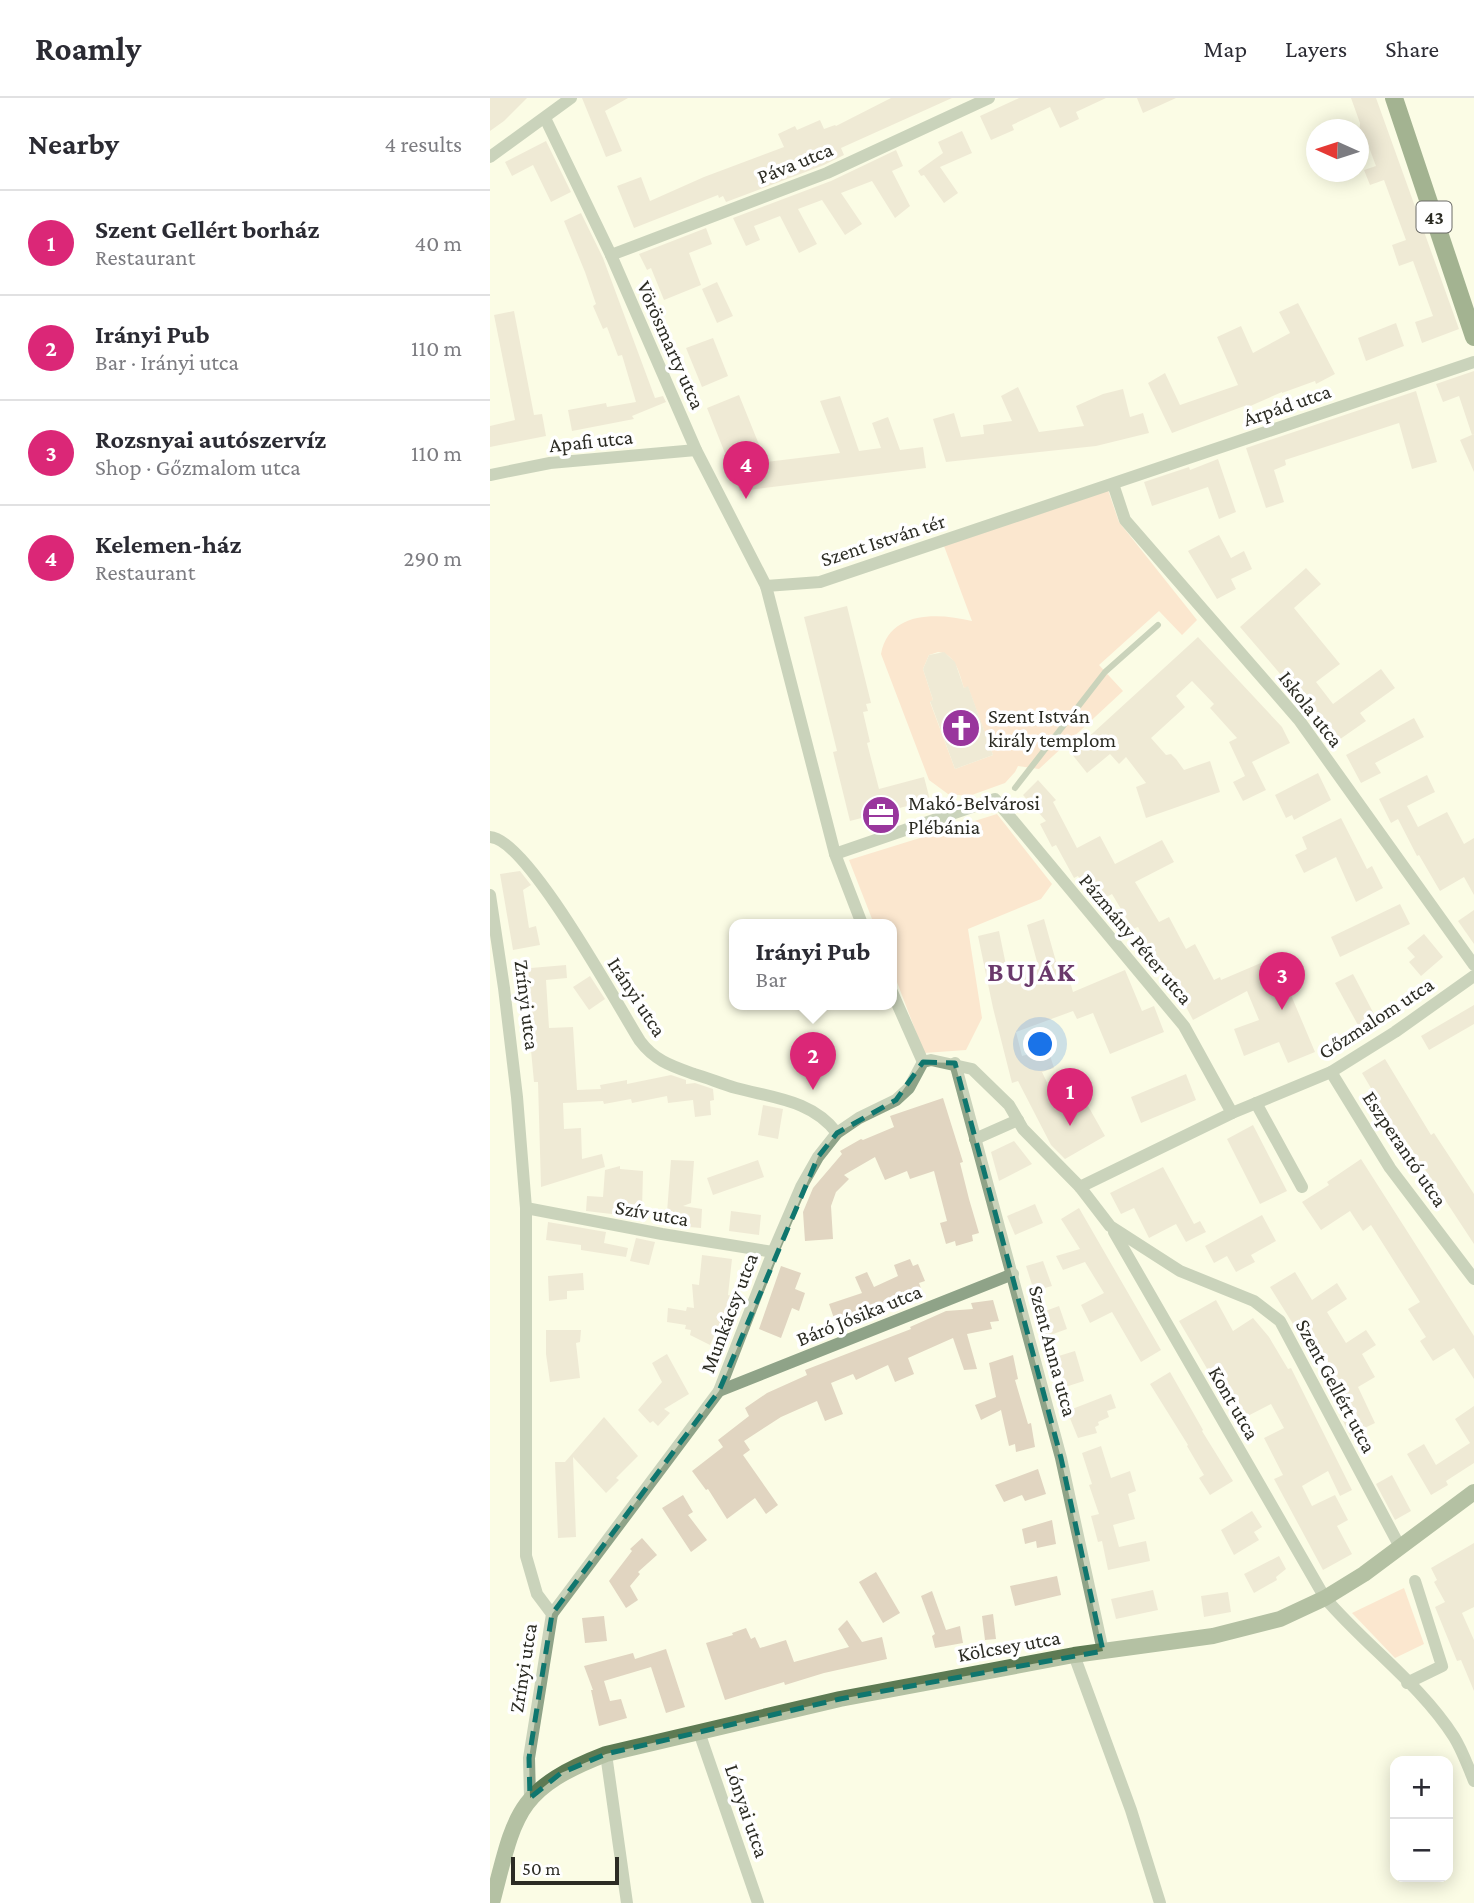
<!DOCTYPE html>
<meta charset="utf-8">
<style>
:root{--surface:#fff;--page:#f2f2f3;--text:#2b2b33;--muted:#7c7c81;--line:#e1e1e2;--accent:#db2777}
body{margin:0;font-family:"Crimson Pro",serif;background:var(--page);color:var(--text)}
.controls{position:absolute;right:21px;bottom:21px;display:grid;overflow:hidden;border-radius:14px;box-shadow:0 4px 18px #0003}
.controls button{width:63px;height:63px;display:grid;place-items:center;padding:0;border:0;border-bottom:2px solid var(--line);background:var(--surface);color:var(--text);font:35px sans-serif}
.compass{position:absolute;left:816px;top:21px;width:63px;height:63px;border-radius:50%;background:var(--surface);box-shadow:0 4px 18px #0003;rotate:273deg}
.scale{position:absolute;left:21px;bottom:18px;width:108px;box-sizing:border-box;padding-left:7px;border:4px solid #2c2c24;border-top:0;font-size:19px;line-height:24px;white-space:nowrap;color:#2c2c24;-webkit-text-stroke:5px #fff;paint-order:stroke}
.you{position:absolute;left:551px;top:947px;width:24px;height:24px;margin:-18px;border:5px solid #fff;border-radius:50%;background:#1a73e8;box-shadow:0 0 0 10px #1a73e833}
.badge{display:grid;place-items:center;width:46px;height:46px;border-radius:50%;background:var(--accent);color:#fff;font-size:23px;font-weight:700}
.pin{position:absolute;translate:-50% -58px;filter:drop-shadow(0 2px 4px #0008)}
.pin::after{content:'';position:absolute;top:37px;width:24px;height:21px;background:inherit;clip-path:polygon(0 0,100% 0,50% 100%)}
.popup{position:absolute;left:239px;top:821px;width:168px;height:91px;box-sizing:border-box;display:grid;place-content:center;border-radius:14px;background:var(--surface);filter:drop-shadow(0 2px 5px #0005);font-size:23px;white-space:nowrap;color:var(--muted)}
.popup b{font-size:26px;color:var(--text)}
.popup::after{content:'';position:absolute;left:50%;top:100%;margin-left:-14px;border:14px solid transparent;border-top-color:var(--surface)}
.list{margin:0;padding:0;list-style:none}
h2{display:flex;justify-content:space-between;align-items:center;height:91px;margin:0;padding:0 28px;font-size:30px}
h2 small{font-size:23px;font-weight:400;color:var(--muted)}
.list li{display:grid;grid-template-columns:46px 1fr auto;gap:21px;align-items:center;box-sizing:border-box;height:105px;padding:0 28px;border-top:2px solid var(--line)}
.list b{display:block;font-size:26px;white-space:nowrap}
.list p{margin:0;font-size:23px;white-space:nowrap;color:var(--muted)}
.list em{font-size:23px;font-style:normal;color:var(--muted)}
.map{position:relative;flex:none;width:984px;height:1805px;overflow:hidden}
header{display:flex;align-items:center;gap:42px;box-sizing:border-box;height:98px;padding:0 35px;background:var(--surface);border-bottom:2px solid var(--line)}
header strong{font-size:33px}
nav{display:flex;gap:38px;margin-inline-start:auto;font-size:24px}
main{display:flex}
aside{flex:1;background:var(--surface)}
.map>svg:first-child{display:block}
.green{fill:#fbceb4;fill-rule:evenodd}
.building{fill:#e1d5c1}
.lines{fill:none;stroke-linecap:round;stroke-linejoin:round}
.lane{stroke:#8fa388;stroke-width:6}
.street{stroke:#8fa388;stroke-width:12}
.secondary{stroke:#5d7a53;stroke-width:16}
.primary{stroke:#395c2c;stroke-width:18}
.marked{fill:none;stroke:#0f766e;stroke-width:5;stroke-dasharray:14 9;stroke-linejoin:round}
.labels{text-anchor:middle;dominant-baseline:central;stroke-width:7;stroke-linejoin:round;paint-order:stroke}
.shield{fill:#fff;stroke:#6b6b66;stroke-width:2}
.shield-label{font-size:19px;font-weight:bold;fill:#2c2c24}
.street-label{font-size:21px;fill:#2c2c24;stroke:#fff}
.poi-label{font-size:21px;fill:#2c2c24;stroke:#fff;text-anchor:start}
.district-label{font-size:28px;font-weight:bold;letter-spacing:2px;fill:#6a396b;stroke:#fff}
</style>
<header>
<strong>Roamly</strong>
<nav><a>Map</a><a>Layers</a><a>Share</a></nav>
</header>
<main>
<aside>
<h2>Nearby<small>4 results</small></h2>
<ul class="list">
<li><span class="badge">1</span><div><b>Szent Gellért borház</b><p>Restaurant</p></div><em>40 m</em></li>
<li><span class="badge">2</span><div><b>Irányi Pub</b><p>Bar · Irányi utca</p></div><em>110 m</em></li>
<li><span class="badge">3</span><div><b>Rozsnyai autószervíz</b><p>Shop · Gőzmalom utca</p></div><em>110 m</em></li>
<li><span class="badge">4</span><div><b>Kelemen-ház</b><p>Restaurant</p></div><em>290 m</em></li>
</ul>
</aside>
<div class="map">
<svg width="984" height="1805" viewBox="0 0 984 1805">
<rect width="100%" height="100%" fill="#fbfce5"/>
<!-- green -->
<g class="green">
<path d="M618 392 629 424 707 522 692 537 669 513 609 567 633 593 549 671 528 668 525 674 515 685 479 698 458 696 439 682 391 556C399 512 449 515 482 523L454 448ZM448 554C466 556 469 575 474 590L478 589 503 657 465 671 440 604 443 602 433 571 439 557Z"/>
<polygon points="507,716 562,786 551,801 478,831 492,920 476,952 434,955 402,871 402,826 384,826 359,762"/>
<polygon points="914,1490 934,1546 905,1560 862,1515"/>
</g>
<!-- building -->
<g class="building">
<polygon points="0,0 37,0 14,23 0,33"/>
<polygon points="92,0 138,0 115,13 132,53 116,59"/>
<polygon points="401,0 462,0 351,50 354,57 334,67 236,104 233,98 229,100 228,97 144,130 127,88 151,79 160,103 214,79 294,49 288,36 305,28 307,32 330,22 334,31 345,27 346,28"/>
<polygon points="529,0 616,0 586,14 589,21 570,30 560,9 522,27 524,32 501,42 490,18"/>
<polygon points="647,0 686,0 653,15"/>
<polygon points="861,0 886,0 969,231 932,245 925,224 943,218 923,163 909,168 902,147 916,142 894,82 880,87 874,72 886,68 877,44 869,47 870,25"/>
<polygon points="472,33 482,55 450,69 468,95 454,105 434,77 431,78 428,73 453,55 448,44"/>
<polygon points="56,43 81,94 61,104 43,67 22,78 15,64"/>
<polygon points="406,52 413,68 402,73 420,108 405,120 382,83 351,95 372,126 355,137 332,102 308,111 327,146 309,155 290,118 264,128 270,142 256,148 243,120 341,83"/>
<polygon points="91,115 113,160 165,300 173,298 176,304 142,318 144,321 82,333 78,312 116,305 117,309 146,304 132,257 128,258 117,229 113,231 103,208 106,206 95,174 74,123"/>
<polygon points="216,130 222,146 199,155 211,187 174,202 161,170 157,172 149,156"/>
<polygon points="227,184 243,218 227,225 212,191"/>
<polygon points="808,205 845,276 826,286 825,283 792,295 792,294 758,309 757,307 682,335 658,285 675,275 690,307 748,287 727,239 751,228 763,255 800,235 789,214"/>
<polygon points="24,213 44,317 52,316 56,338 0,349 0,328 25,322 4,217"/>
<polygon points="906,225 914,248 876,263 868,240"/>
<polygon points="223,240 238,278 212,289 196,250"/>
<polygon points="984,273 984,336 982,337 969,298 953,304 946,286"/>
<polygon points="528,289 549,334 594,328 586,308 613,296 633,291 640,319 653,315 659,335 606,348 456,364 443,321 464,315 471,339 494,336 493,327 522,323 511,298"/>
<polygon points="926,293 947,364 922,371 909,325 795,362 796,367 784,372 794,404 776,410 756,350"/>
<polygon points="249,297 276,364 350,355 330,303 350,298 369,353 391,350 382,325 398,319 410,352 433,349 436,370 250,393 217,310"/>
<polygon points="984,336 984,374 970,342"/>
<polygon points="728,361 746,414 729,421 718,389 662,408 654,384 699,369 700,372"/>
<polygon points="729,437 741,460 754,453 762,471 741,481 746,491 727,501 698,453"/>
<polygon points="816,470 831,486 804,510 850,566 826,584 843,606 891,571 905,590 870,615 876,623 846,644 818,605 816,606 750,529"/>
<polygon points="357,508 381,605 376,606 378,613 373,614 380,644 377,645 389,691 434,679 440,702 360,723 343,654 347,653 314,519"/>
<polygon points="708,539 792,629 800,645 762,664 776,692 753,703 743,684 755,678 739,644 747,640 720,610 724,606 702,583 686,598 695,609 661,640 676,657 681,656 686,661 694,672 720,663 730,694 656,720 646,689 656,685 636,659 629,666 620,656 597,675 581,655"/>
<polygon points="454,554 465,564 474,590 478,588 503,657 465,671 440,603 443,602 433,571 439,557"/>
<polygon points="924,620 934,639 885,665 891,675 871,685 856,657"/>
<polygon points="828,675 841,702 804,722 802,717 796,720 785,697"/>
<polygon points="937,677 945,694 917,708 928,729 957,714 974,746 984,740 984,797 974,779 950,793 929,757 927,758 908,721 901,725 889,701"/>
<polygon points="548,682 566,702 563,704 587,750 610,738 625,766 672,742 684,764 645,784 669,824 679,819 696,851 705,846 724,882 730,879 731,882 785,859 825,954 798,965 789,944 754,958 744,931 769,922 757,893 703,922 684,886 678,889 648,829 643,831 622,796 604,806 588,778 584,780 566,747 562,749 550,726 556,723 533,697"/>
<polygon points="851,720 877,771 882,768 893,790 866,804 846,759 814,775 805,757 817,751 812,739"/>
<polygon points="30,773 41,787 33,792 39,830 46,828 50,847 23,852 10,776"/>
<polygon points="910,806 920,826 850,859 841,839"/>
<polygon points="984,812 984,846 968,823"/>
<polygon points="554,821 567,867 575,866 583,894 635,872 652,913 664,908 674,934 620,956 603,915 587,921 583,913 526,934 532,958 558,951 564,970 552,974 567,1005 589,992 615,1038 575,1061 561,1047 528,983 522,985 503,910 488,838 509,833 518,877 549,871 537,827"/>
<polygon points="934,836 953,859 931,878 919,864 925,859 917,850"/>
<polygon points="76,867 77,880 56,882 59,930 83,929 87,992 111,991 110,987 137,982 137,986 181,977 196,982 196,986 205,985 223,991 224,1002 220,1003 221,1017 205,1019 203,1002 178,1005 177,998 142,1005 141,1001 114,1006 113,1003 73,1005 74,1031 91,1030 92,1061 112,1056 115,1069 51,1089 48,984 44,984 36,899 32,899 29,871"/>
<polygon points="863,876 885,918 868,927 845,885"/>
<polygon points="100,878 115,901 99,912 83,889"/>
<polygon points="984,907 984,926 939,952 931,938"/>
<polygon points="895,961 941,1037 944,1035 984,1096 984,1146 917,1044 914,1046 872,975"/>
<polygon points="696,976 706,1002 651,1025 641,999"/>
<polygon points="453,1000 473,1064 470,1065 479,1101 489,1135 482,1137 483,1143 466,1148 465,1143 456,1146 450,1125 457,1123 444,1073 420,1081 417,1073 395,1082 385,1059 354,1077 359,1081 346,1094 341,1108 343,1141 315,1143 313,1114 323,1090 352,1056 350,1053 371,1041 373,1042 404,1029 400,1018"/>
<polygon points="273,1007 293,1011 288,1041 268,1037"/>
<polygon points="763,1027 797,1093 770,1106 737,1041"/>
<polygon points="524,1043 542,1066 509,1083 501,1054"/>
<polygon points="871,1061 984,1238 984,1281 964,1250 943,1263 930,1243 936,1239 918,1211 930,1204 881,1127 873,1133 860,1113 831,1132 812,1104 839,1087 837,1084"/>
<polygon points="181,1062 204,1063 201,1105 193,1108 212,1111 211,1130 176,1127"/>
<polygon points="268,1062 274,1079 223,1097 217,1080"/>
<polygon points="130,1068 130,1071 153,1073 152,1112 148,1111 147,1119 96,1113 97,1098 113,1099 115,1072"/>
<polygon points="673,1069 704,1126 710,1123 716,1134 696,1144 686,1126 659,1140 644,1110 631,1116 620,1095"/>
<polygon points="545,1106 553,1125 525,1137 517,1118"/>
<polygon points="589,1110 671,1252 651,1264 622,1214 600,1225 591,1207 614,1195 595,1164 573,1172 566,1158 590,1151 571,1121"/>
<polygon points="241,1113 271,1117 269,1137 239,1133"/>
<polygon points="772,1117 786,1143 761,1157 765,1164 746,1174 737,1158 724,1165 715,1148"/>
<polygon points="58,1124 116,1134 114,1145 138,1150 136,1159 91,1152 91,1147 56,1142"/>
<polygon points="146,1140 165,1144 159,1167 140,1163"/>
<polygon points="212,1157 242,1161 238,1197 242,1198 220,1247 200,1237 201,1232 195,1231 196,1227 177,1224 178,1210 196,1213 197,1209 204,1210 202,1186 209,1187"/>
<polygon points="420,1161 423,1168 428,1166 435,1183 429,1185 432,1193 406,1203 407,1206 382,1217 347,1229 339,1206 372,1195 365,1179 377,1174 384,1189 408,1178 404,1167"/>
<polygon points="553,1163 562,1188 544,1193 536,1168"/>
<polygon points="291,1168 311,1175 305,1191 315,1195 309,1213 302,1210 291,1240 269,1231"/>
<polygon points="805,1174 822,1202 847,1185 857,1201 837,1214 856,1245 876,1232 886,1247 872,1256 885,1279 868,1289 885,1325 860,1337 849,1315 853,1313 838,1288 841,1287 780,1189"/>
<polygon points="93,1175 94,1192 77,1193 77,1201 59,1203 58,1178"/>
<polygon points="503,1202 509,1223 500,1224 502,1231 477,1236 487,1271 474,1272 463,1240 418,1260 424,1276 405,1284 398,1267 366,1282 363,1276 341,1285 353,1316 335,1323 327,1303 291,1319 254,1343 260,1352 253,1357 288,1407 276,1416 265,1400 237,1421 218,1391 216,1392 202,1373 233,1349 228,1342 259,1318 255,1310 277,1295 317,1277 315,1272 421,1231 420,1229 456,1213 483,1211 481,1205"/>
<polygon points="726,1202 743,1233 763,1220 779,1239 798,1271 801,1270 862,1392 850,1398 838,1373 812,1388 822,1408 845,1397 858,1422 847,1428 862,1456 833,1472 784,1381 793,1377 774,1340 794,1330 781,1306 746,1324 736,1303 689,1223"/>
<polygon points="569,1208 577,1231 555,1239 547,1216"/>
<polygon points="56,1232 91,1232 90,1244 86,1245 90,1280 60,1284 56,1256"/>
<polygon points="585,1253 594,1283 572,1290 562,1260"/>
<polygon points="177,1256 199,1296 174,1311 180,1315 168,1328 163,1323 160,1325 148,1312 172,1284 162,1265"/>
<polygon points="523,1257 528,1281 525,1282 538,1326 541,1325 545,1349 526,1354 525,1346 519,1348 511,1312 491,1322 485,1307 506,1299 499,1265"/>
<polygon points="680,1274 713,1332 712,1333 743,1383 720,1397 709,1380 714,1377 697,1348 698,1347 660,1286"/>
<polygon points="621,1296 626,1310 617,1313 619,1319 608,1324 609,1327 605,1329 607,1335 588,1340 577,1313"/>
<polygon points="984,1308 984,1365 956,1383 958,1387 941,1397 917,1356 934,1346 946,1367 980,1345 965,1321"/>
<polygon points="114,1319 148,1358 126,1380 129,1382 116,1395 83,1359 86,1439 68,1440 65,1364 75,1364"/>
<polygon points="611,1348 621,1380 640,1373 646,1393 638,1396 645,1421 623,1427 629,1449 656,1443 660,1463 618,1472 612,1443 608,1444 601,1418 609,1416 599,1387 602,1386 592,1355"/>
<polygon points="548,1371 556,1396 535,1403 532,1397 514,1404 505,1387"/>
<polygon points="902,1377 921,1413 905,1422 886,1386"/>
<polygon points="193,1397 203,1414 198,1417 217,1442 201,1454 172,1410"/>
<polygon points="762,1413 772,1429 764,1434 769,1442 744,1457 731,1432"/>
<polygon points="562,1422 566,1446 547,1450 546,1443 535,1446 532,1431"/>
<polygon points="152,1440 167,1457 148,1474 150,1476 140,1488 148,1502 136,1510 119,1483 142,1453 140,1451"/>
<polygon points="984,1445 984,1509 972,1515 984,1542 984,1593 971,1562 967,1563 945,1509 955,1504 944,1484 947,1482 941,1470"/>
<polygon points="789,1458 796,1471 786,1479 787,1482 764,1495 754,1476"/>
<polygon points="386,1474 410,1515 393,1525 369,1484"/>
<polygon points="567,1478 571,1497 525,1508 520,1488"/>
<polygon points="663,1492 668,1512 626,1521 621,1501"/>
<polygon points="442,1493 456,1532 470,1528 473,1545 445,1550 442,1538 445,1536 431,1498"/>
<polygon points="738,1494 741,1514 714,1519 711,1498"/>
<polygon points="503,1516 506,1541 495,1542 492,1518"/>
<polygon points="114,1518 117,1543 95,1545 92,1520"/>
<polygon points="357,1522 372,1544 392,1539 397,1561 334,1575 295,1587 294,1584 235,1602 216,1545 243,1537 242,1535 256,1530 261,1541 265,1539 270,1550 296,1542 304,1564 359,1549 348,1531"/>
<polygon points="176,1551 195,1609 176,1615 161,1569 114,1583 120,1603 131,1601 137,1620 109,1628 101,1592 103,1592 94,1568 143,1555 145,1561"/>
</g>
<g class="lines">
<!-- lane -->
<polyline class="lane" points="525,690 615,574 668,527"/>
<!-- street -->
<g class="street">
<polyline points="55,20 121,157 206,352 276,488 345,756 372,826"/>
<polyline points="0,59 81,0"/>
<polyline points="121,157 337,75 499,0"/>
<polyline points="0,377 60,365 206,352"/>
<polyline points="623,386 635,422 809,622 984,867"/>
<polyline points="276,488 330,484 984,264"/>
<path d="M0 739C37 740 128 908 150 943 165 963 182 968 204 976 218 980 232 986 246 990 283 1000 322 1002 347 1035"/>
<polyline points="345,756 505,701 694,928 742,1015"/>
<polyline points="0,797 14,890 27,999 36,1110 36,1458 47,1496 62,1516 39,1660 40,1700"/>
<polyline points="402,894 433,964"/>
<polyline points="465,965 571,1360 613,1553"/>
<polyline points="841,974 900,1070 984,1181"/>
<polyline points="766,1005 812,1089"/>
<polyline points="485,1041 528,1022"/>
<polyline points="590,1089 742,1015 841,974 905,934 984,878"/>
<polyline points="36,1110 172,1136 283,1154"/>
<path d="M624 1134 835 1500C876 1548 930 1586 964 1639 972 1652 978 1668 984 1683"/>
<polyline points="229,1293 523,1176"/>
<polyline points="62,1516 229,1293 283,1154 311,1089 328,1059 347,1035 369,1020 406,1002 419,990 433,964 441,962 482,971 519,1007 533,1031 590,1089 620,1128 690,1173 764,1203 790,1223 910,1449"/>
<polyline points="584,1557 641,1712 670,1805"/>
<polyline points="917,1585 952,1568 925,1483"/>
<polyline points="209,1634 268,1805"/>
<polyline points="116,1656 137,1805"/>
</g>
<!-- secondary -->
<path class="secondary" d="M2 1805C25 1717 25 1691 116 1656L350 1601 584 1557 723 1538 790 1521 835 1500 874 1476 984 1394"/>
<!-- primary -->
<polyline class="primary" points="904,0 984,239"/>
</g>
<!-- marked area -->
<path d="M0 0H984V1805H0ZM433 964 465 965 571 1360 613 1553 350 1601 116 1656 71 1675 40 1700 39 1660 62 1516 229 1293 328 1059 347 1035 406 1002Z" fill="#fbfce5" fill-opacity=".55" fill-rule="evenodd"/>
<path class="marked" d="M433 964 465 965 571 1360 613 1553 350 1601 116 1656 71 1675 40 1700 39 1660 62 1516 229 1293 328 1059 347 1035 406 1002Z"/>
<!-- icons -->
<defs>
<symbol id="church-disc" viewBox="-11 -11 22 22"><circle r="9.5" fill="#99369d" stroke="#fff"/><path d="M-1.2-6h2.4v3.5h3.3v2.4h-3.3V6h-2.4V-.1h-3.3v-2.4h3.3Z" fill="#fff"/></symbol>
<symbol id="office-disc" viewBox="-11 -11 22 22"><circle r="9.5" fill="#99369d" stroke="#fff"/><path d="M-6-3h4V-5.5h4V-3h4V5H-6ZM-1-4.5V-3h2v-1.5ZM-6 0V1H6V0Z" fill="#fff"/></symbol>
</defs>
<g fill-rule="evenodd">
<use href="#church-disc" x="449" y="608" width="44" height="44"/>
<use href="#office-disc" x="369" y="695" width="44" height="44"/>
</g>
<g class="labels">
<!-- shield labels -->
<rect class="shield" x="926.5" y="103.5" width="35" height="31" rx="5"/>
<g class="shield-label">
<text x="944" y="119">43</text>
</g>
<!-- street labels -->
<g class="street-label">
<text transform="translate(305 65) rotate(-22)">Páva utca</text>
<text transform="translate(181 247) rotate(66)">Vörösmarty utca</text>
<text transform="translate(797 307) rotate(-19)">Árpád utca</text>
<text transform="translate(101 343) rotate(-6)">Apafi utca</text>
<text transform="translate(393 442) rotate(-18)">Szent István tér</text>
<text transform="translate(821 611) rotate(52)">Iskola utca</text>
<text transform="translate(646 841) rotate(50)">Pázmány Péter utca</text>
<text transform="translate(147 899) rotate(57)">Irányi utca</text>
<text transform="translate(37 907) rotate(83)">Zrínyi utca</text>
<text transform="translate(886 920) rotate(-33)">Gőzmalom utca</text>
<text transform="translate(915 1051) rotate(56)">Eszperantó utca</text>
<text transform="translate(162 1115) rotate(10)">Szív utca</text>
<text transform="translate(239 1215) rotate(-69)">Munkácsy utca</text>
<text transform="translate(369 1217) rotate(-22)">Báró Jósika utca</text>
<text transform="translate(563 1253) rotate(75)">Szent Anna utca</text>
<text transform="translate(846 1288) rotate(62)">Szent Gellért utca</text>
<text transform="translate(744 1305) rotate(60)">Kont utca</text>
<text transform="translate(519 1548) rotate(-10)">Kölcsey utca</text>
<text transform="translate(33 1570) rotate(-81)">Zrínyi utca</text>
<text transform="translate(257 1713) rotate(71)">Lónyai utca</text>
</g>
<!-- poi labels -->
<g class="poi-label">
<text x="498" y="618">Szent István<tspan x="498" dy="24">király templom</tspan></text>
<text x="418" y="705">Makó-Belvárosi<tspan x="418" dy="24">Plébánia</tspan></text>
</g>
<!-- district labels -->
<g class="district-label">
<text x="542" y="873">BUJÁK</text>
</g>
</g>
</svg>
<div class="controls">
<button>+</button>
<button>−</button>
</div>
<svg class="compass" viewBox="-18 -18 36 36"><path d="M0-13l5 13h-10z" fill="#e53935"/><path d="M0 13l5-13h-10z" fill="#7c7c81"/></svg>
<div class="scale">50 m</div>
<div class="you"></div>
<div class="pin badge" style="left:580px;top:1028px">1</div>
<div class="pin badge" style="left:323px;top:992px">2</div>
<div class="popup"><b>Irányi Pub</b>Bar</div>
<div class="pin badge" style="left:792px;top:912px">3</div>
<div class="pin badge" style="left:256px;top:401px">4</div>
</div>
</main>
